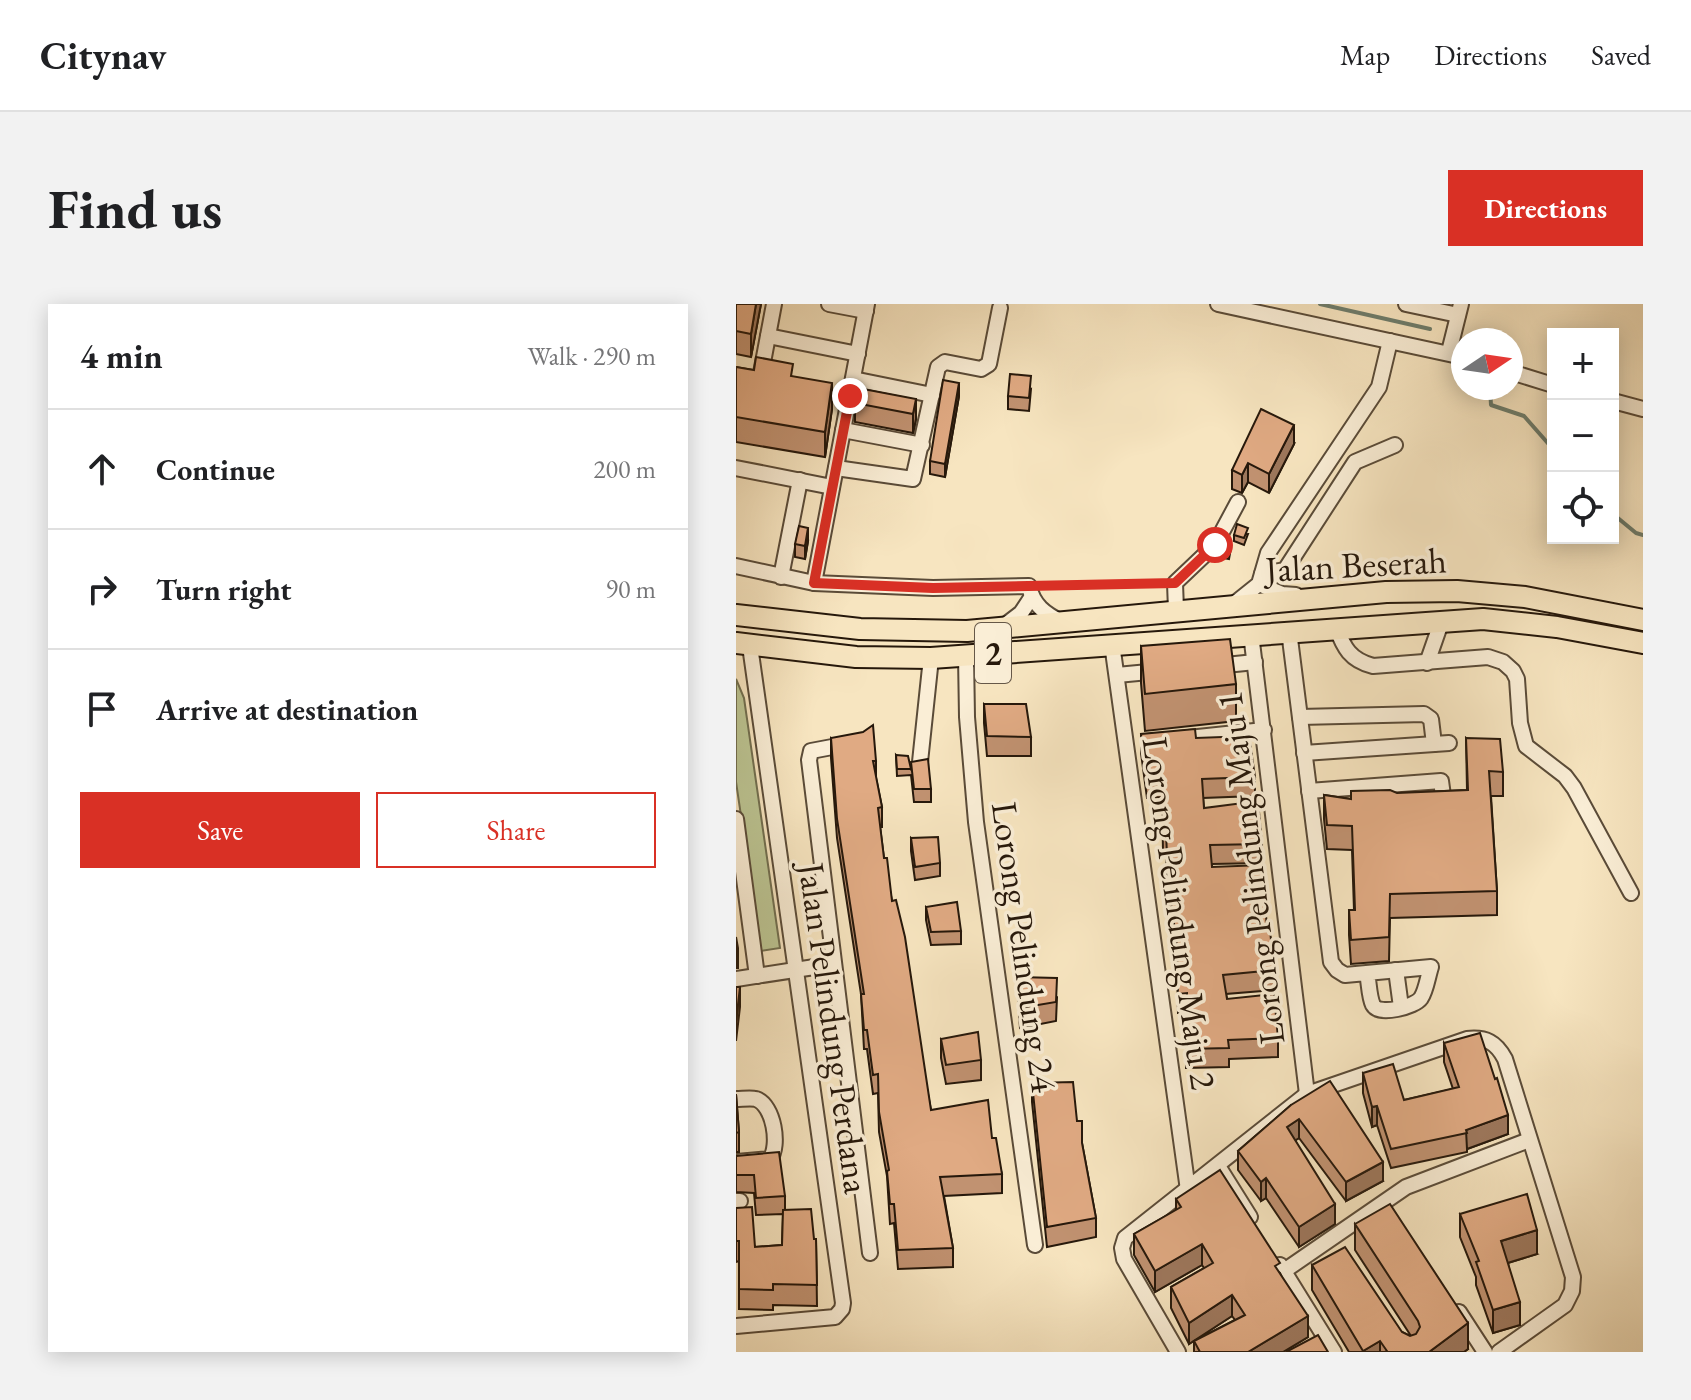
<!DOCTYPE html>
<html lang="en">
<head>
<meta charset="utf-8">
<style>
	:root { --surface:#fff; --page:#f2f2f2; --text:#202124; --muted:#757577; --line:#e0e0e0; --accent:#d93025 }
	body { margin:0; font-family:"EB Garamond",serif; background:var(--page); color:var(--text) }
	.controls { position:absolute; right:24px; top:24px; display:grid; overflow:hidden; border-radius:0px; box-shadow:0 4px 20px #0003 }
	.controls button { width:72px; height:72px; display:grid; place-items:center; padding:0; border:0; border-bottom:2px solid var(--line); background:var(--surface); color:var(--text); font:40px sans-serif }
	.compass { position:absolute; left:715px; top:24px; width:72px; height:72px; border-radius:50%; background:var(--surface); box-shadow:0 4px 20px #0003; rotate:77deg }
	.stop { position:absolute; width:24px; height:24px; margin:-18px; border:6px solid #d93025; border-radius:50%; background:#fff }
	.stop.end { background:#d93025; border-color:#fff; box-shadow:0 2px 8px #0008 }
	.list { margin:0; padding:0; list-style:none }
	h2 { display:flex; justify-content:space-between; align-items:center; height:104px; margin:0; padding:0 32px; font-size:34px }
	h2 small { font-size:26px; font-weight:400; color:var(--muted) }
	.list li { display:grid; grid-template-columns:52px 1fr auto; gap:24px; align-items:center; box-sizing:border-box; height:120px; padding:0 32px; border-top:2px solid var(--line) }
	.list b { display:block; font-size:30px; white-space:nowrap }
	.list em { font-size:26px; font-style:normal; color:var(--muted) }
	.actions { display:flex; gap:16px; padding:24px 32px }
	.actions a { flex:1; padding:18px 0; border:2px solid var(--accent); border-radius:0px; text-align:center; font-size:28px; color:var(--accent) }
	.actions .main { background:var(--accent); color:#fff }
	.icon { flex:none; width:44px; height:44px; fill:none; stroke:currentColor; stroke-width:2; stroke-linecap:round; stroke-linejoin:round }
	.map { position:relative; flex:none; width:907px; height:1048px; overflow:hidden; border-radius:0px }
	header { display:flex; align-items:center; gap:48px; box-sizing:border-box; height:112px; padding:0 40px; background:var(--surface); border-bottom:2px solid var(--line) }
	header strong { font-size:38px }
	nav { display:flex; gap:44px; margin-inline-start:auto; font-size:28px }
	.intro { display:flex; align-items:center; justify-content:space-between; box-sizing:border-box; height:192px; padding:0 48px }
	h1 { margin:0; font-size:56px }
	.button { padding:20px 36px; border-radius:0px; background:var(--accent); color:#fff; font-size:28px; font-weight:700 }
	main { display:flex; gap:48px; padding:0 48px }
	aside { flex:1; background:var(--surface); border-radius:0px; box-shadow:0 4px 20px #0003 }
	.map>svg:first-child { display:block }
</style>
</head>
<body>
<header>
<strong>Citynav</strong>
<nav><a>Map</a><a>Directions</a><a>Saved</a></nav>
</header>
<div class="intro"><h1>Find us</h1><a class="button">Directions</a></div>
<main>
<aside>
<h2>4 min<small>Walk · 290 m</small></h2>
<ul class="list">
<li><svg class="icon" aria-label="ahead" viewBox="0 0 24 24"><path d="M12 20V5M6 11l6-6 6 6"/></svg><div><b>Continue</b></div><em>200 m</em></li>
<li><svg class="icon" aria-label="right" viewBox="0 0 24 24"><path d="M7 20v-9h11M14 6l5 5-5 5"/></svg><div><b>Turn right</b></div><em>90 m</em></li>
<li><svg class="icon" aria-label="arrive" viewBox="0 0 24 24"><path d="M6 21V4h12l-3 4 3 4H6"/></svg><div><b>Arrive at destination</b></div></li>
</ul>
<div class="actions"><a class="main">Save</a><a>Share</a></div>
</aside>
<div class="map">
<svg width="907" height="1048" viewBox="0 0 907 1048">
	<rect width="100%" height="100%" fill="#f7e5c0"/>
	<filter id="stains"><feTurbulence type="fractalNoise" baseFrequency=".0025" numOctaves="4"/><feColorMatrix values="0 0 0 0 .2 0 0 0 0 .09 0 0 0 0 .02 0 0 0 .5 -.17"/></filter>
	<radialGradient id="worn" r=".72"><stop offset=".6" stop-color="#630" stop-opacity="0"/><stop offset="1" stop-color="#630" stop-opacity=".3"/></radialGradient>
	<polygon fill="#bcc593" stroke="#716e4f" stroke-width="2" points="0,375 8,394 44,644 25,647 0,478"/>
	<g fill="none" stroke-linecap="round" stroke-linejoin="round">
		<g stroke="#6e7d6c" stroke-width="4">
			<polyline points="584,0 694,25"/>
			<polyline points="754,84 755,101 788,112 817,145"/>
			<polyline points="877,210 900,229 907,231"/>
		</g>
		<defs>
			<g id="minor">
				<polyline points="93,0 130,7"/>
				<polyline points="482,0 727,53"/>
				<polyline points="670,0 722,11"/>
				<polyline points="32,32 122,50"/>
				<polyline points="713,48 725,0"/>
				<polyline points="775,68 817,81"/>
				<polyline points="25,69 38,0"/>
				<polyline points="117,75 196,91"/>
				<polyline points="877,97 907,105"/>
				<polyline points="107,126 186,141"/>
				<polyline points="0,164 96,183"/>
				<polyline points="100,164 177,175 202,63 209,58 245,65 253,60 264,4"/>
				<path d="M 0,262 L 78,279 L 197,284 L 293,282 C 297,301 309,310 326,318"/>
				<polyline points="526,270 549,266 619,158 659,141"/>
				<polyline points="45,273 64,176"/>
				<polyline points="78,279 131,0"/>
				<polyline points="523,280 546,290 560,291"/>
				<polyline points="498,300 523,280 532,249 643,83 654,37"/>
				<polyline points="440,306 439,279 479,241 502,198"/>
				<polyline points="268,322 285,309 295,294"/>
				<path d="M 600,323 C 608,344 614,356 637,362 L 752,353 L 767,358 L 777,367 L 781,375 L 784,419 L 790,442 L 829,472 L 838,484 L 895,589"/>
				<path d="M 553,327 L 595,658 L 601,666 L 609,671 L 695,663 C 692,672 690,687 685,694 C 679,703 643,712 637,701 C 633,693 633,678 631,669"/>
				<polyline points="515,330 571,790"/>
				<polyline points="376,340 452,886"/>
				<polyline points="230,352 231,413 240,518 299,941"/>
				<polyline points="691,359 706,316"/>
				<polyline points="480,362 519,358"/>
				<polyline points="381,371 423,367"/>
				<polyline points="564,413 688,410 695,415 698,440"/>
				<polyline points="443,435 528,426"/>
				<polyline points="112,440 75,447 73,456 134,949"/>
				<polyline points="568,449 713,439"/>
				<polyline points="184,458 195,354"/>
				<polyline points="573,487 705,477 708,499 702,500"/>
				<polyline points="0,515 21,672"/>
				<polyline points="660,666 665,703"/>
				<polyline points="0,675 98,660"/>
				<path d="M 0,795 C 6,795 15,794 20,795 C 38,801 44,842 34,855 L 0,858"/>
				<polyline points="482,862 514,913"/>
				<polyline points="0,897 4,897"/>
				<polyline points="544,961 598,1048"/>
				<polyline points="548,967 670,883 793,836"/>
				<polyline points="723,1008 749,1048"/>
				<polyline points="0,1022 99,1013 106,1005 107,999 14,342"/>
				<path d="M 442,1048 L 388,955 L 386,944 L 389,934 L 571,790 L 731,735 C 750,733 760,738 769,755 L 837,973 L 836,987 L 829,1001 L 763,1048"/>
			</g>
			<g id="highway">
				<polyline points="0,311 124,325 231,327 650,288 721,287 789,293 907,316"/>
				<polyline points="0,339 120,353 195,354 747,315 821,323 907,339"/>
			</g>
		</defs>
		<use href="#minor" stroke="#5a4b38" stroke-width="18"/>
		<use href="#highway" stroke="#26180b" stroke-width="24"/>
		<polyline stroke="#26180b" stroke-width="2" stroke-dasharray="2 4" stroke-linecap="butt" points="307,282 424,279"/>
		<use href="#minor" stroke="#faeed6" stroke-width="14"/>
		<use href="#highway" stroke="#f7e5c0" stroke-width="20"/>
	</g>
	<g fill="#c19271" stroke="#26180b" stroke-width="2">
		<polygon points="0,0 25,0 15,53 0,50"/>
		<polygon points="0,63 57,73 96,105 89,153 0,138"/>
		<polygon points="295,85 293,107 272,105 272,92"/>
		<polygon points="223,92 209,173 194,170 194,157"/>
		<polygon points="180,95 180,115 177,129 119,118 119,99"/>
		<polygon points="558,140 533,189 512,178 506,189 496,185 496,166"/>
		<polygon points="512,230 508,241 498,237 498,231"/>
		<polygon points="72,237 69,255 59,253 59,240"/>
		<polygon points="495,244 493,255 482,253 482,246"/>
		<polygon points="405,342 500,380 500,417 409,427 405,379"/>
		<polygon points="248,400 295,433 295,452 251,452 248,419"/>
		<polygon points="405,430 460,434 519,473 519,492 467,494 468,504 526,540 526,559 476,560 476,563 531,627 538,666 538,686 490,690 491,695 542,734 542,753 493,755 493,763 450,764 451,709 442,709 441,660 432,597 430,546 427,547 426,493 411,494 405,449"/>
		<polygon points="95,434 140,457 140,474 146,503 146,523 144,523 148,554 195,806 256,834 266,870 266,889 208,892 217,944 217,963 162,965 158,919 154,920 151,872 143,828 142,789 137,790 131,745 128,745 125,690 101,534 95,454"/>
		<polygon points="730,434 767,468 767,492 755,492 761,587 761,611 654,614 653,657 615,660 613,631 613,606 618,606 616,546 591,545 588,515 588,491 615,495 661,489 731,486"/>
		<polygon points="160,451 195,485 195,498 178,498 175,471 161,472"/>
		<polygon points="175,534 204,559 204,572 179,576 175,547"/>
		<polygon points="190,603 225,627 225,640 195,641 190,616"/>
		<polygon points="0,633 2,644 2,664 0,664"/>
		<polygon points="281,673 321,693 320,717 284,724"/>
		<polygon points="205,735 245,756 245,776 210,780 205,754"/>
		<polygon points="708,739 772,830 731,845 731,848 655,864 641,821 636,823 627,789 627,769 668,796 717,785 708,758"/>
		<polygon points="296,779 341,817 346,839 360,914 360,933 311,943 296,798"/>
		<polygon points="0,790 3,828 3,848 0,848"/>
		<polygon points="555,801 647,877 610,897 563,834 559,836 599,920 563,943 530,894 525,897 502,866 502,847"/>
		<polygon points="0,852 49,892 49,906 78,935 80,935 81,1002 37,1001 37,1006 3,1005 3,957 0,958 0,904 19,943 46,941 47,910 20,911 18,889 0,888"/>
		<polygon points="440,895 544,969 572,1033 547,1048 458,1048 458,1037 499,1016 496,1012 453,1040 435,1004 435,983 468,964 466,961 419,988 398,951 398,930 440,906"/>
		<polygon points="724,910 801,950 772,959 784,1021 757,1029 740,981 740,973 724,933"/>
		<polygon points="619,920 732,1045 728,1048 613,1048 576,986 576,961 666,1028 674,1032 675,1032 619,946"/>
	</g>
	<g fill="#9d775c" stroke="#26180b" stroke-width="2">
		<polygon points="20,0 25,0 15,53 15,30"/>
		<polygon points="96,79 96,105 89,153 89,128"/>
		<polygon points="223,79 223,92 209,173 209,160"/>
		<polygon points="180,95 180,115 177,129 177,110"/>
		<polygon points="558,121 558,140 533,189 533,170"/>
		<polygon points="512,159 512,178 506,189 506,171"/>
		<polygon points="72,224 72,237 69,255 69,242"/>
		<polygon points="4,683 4,703 0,737 0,718"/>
		<polygon points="641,802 641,821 636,823 636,803"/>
		<polygon points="772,811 772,830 731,845 730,826"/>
		<polygon points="563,815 563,834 551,842 551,823"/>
		<polygon points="647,858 647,877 610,897 610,878"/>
		<polygon points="530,874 530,894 525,897 525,878"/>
		<polygon points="599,900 599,920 563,943 563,923"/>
		<polygon points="801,926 801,950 765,961 765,937"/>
		<polygon points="466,940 466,961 419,988 419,967"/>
		<polygon points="496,991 496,1012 453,1040 453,1019"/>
		<polygon points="784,998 784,1021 757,1029 757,1006"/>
		<polygon points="572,1012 572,1033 547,1048 512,1048"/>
		<polygon points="732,1019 732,1045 728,1048 693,1048"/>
		<polygon points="644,1037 644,1048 627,1048 627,1047"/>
	</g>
	<g fill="#e0aa83" stroke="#26180b" stroke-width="2">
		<polygon points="0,0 20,0 15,30 0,27"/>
		<polygon points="20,53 57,60 55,72 96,79 89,128 0,113 0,63 18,66"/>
		<polygon points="274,70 295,72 293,94 272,92"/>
		<polygon points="207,76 223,79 209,160 194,157"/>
		<polygon points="122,84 180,95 177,110 119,99"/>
		<polygon points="525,105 558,121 533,170 512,159 506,171 496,166"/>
		<polygon points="501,220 512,224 508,234 498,231"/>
		<polygon points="63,222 72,224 69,242 59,240"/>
		<polygon points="490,236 495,237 493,249 482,246"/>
		<polygon points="494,335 500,380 409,390 405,342"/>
		<polygon points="248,400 290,400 295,433 251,432"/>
		<polygon points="137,421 140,457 137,457 146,503 142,504 148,554 151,554 156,597 160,596 169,633 195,806 252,796 256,834 260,834 266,870 204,873 217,944 162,946 158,900 154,900 151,867 153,866 143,808 142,770 137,771 131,726 128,726 125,690 128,690 101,515 95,434 127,428"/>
		<polygon points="459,425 460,434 513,432 519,473 466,475 468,504 522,497 526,540 474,541 476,563 527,561 531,627 534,626 538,666 487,671 491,695 538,690 542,734 492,736 493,744 450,745 451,689 442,690 441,641 432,577 430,527 427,527 426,473 411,475 405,430"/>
		<polygon points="730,434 764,435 767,468 753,467 761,587 654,590 653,633 615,636 613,606 619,606 616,522 591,521 588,491 615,495 615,487 654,486 661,489 732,486"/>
		<polygon points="160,451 172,452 175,465 161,465"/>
		<polygon points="192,455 195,485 178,485 175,458"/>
		<polygon points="202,533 204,559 179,563 175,534"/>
		<polygon points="221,598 225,627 195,628 190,603"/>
		<polygon points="281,673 321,674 320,698 284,704"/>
		<polygon points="0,683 4,683 0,718"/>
		<polygon points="242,728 245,756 210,761 205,735"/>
		<polygon points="744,729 759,775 761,774 772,811 730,826 731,829 655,845 641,802 636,803 627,769 657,760 668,796 723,783 708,739"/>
		<polygon points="594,777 647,858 610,878 563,815 551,823 599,900 563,923 530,874 525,878 502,847 555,801"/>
		<polygon points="337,778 341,817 346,817 346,839 360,914 311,923 296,779"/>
		<polygon points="0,790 3,828 0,829"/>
		<polygon points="43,848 49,892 20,894 18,871 0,871 0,852"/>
		<polygon points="484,866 544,959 539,962 572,1012 512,1048 464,1048 458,1037 509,1011 496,991 453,1019 435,983 477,959 466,940 419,967 398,930 445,903 440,895"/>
		<polygon points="791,890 801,926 765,937 784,998 757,1006 740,958 743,957 724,910"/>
		<polygon points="654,900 732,1019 693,1048 649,1048 651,1047 644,1037 627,1047 576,961 609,943 666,1028 674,1032 680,1030 684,1023 682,1017 619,920"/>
		<polygon points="16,903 19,943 46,941 47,906 75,905 78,935 80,935 81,981 37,980 37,986 3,985 3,937 0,937 0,904"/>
		<polygon points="582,1031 592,1048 550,1048"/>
	</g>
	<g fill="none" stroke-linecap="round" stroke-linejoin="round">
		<polyline stroke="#d93025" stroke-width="10" points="114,92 78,279 197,284 439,279 479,241"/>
	</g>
	<g text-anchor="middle" stroke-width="7" stroke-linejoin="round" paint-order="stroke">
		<rect fill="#faeed6" stroke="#665848" stroke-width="2" x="239" y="319" width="36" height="60" rx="6"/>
		<g font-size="34" font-weight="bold" fill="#26180b">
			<text x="257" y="361">2</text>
		</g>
		<g font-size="36" fill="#26180b" stroke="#faeed6">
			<text transform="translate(620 260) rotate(-3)" y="13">Jalan Beserah</text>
			<text transform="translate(514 564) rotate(-97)" y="13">Lorong Pelindung Maju 1</text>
			<text transform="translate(444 609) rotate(82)" y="13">Lorong Pelindung Maju 2</text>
			<text transform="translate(289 643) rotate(82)" y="13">Lorong Pelindung 24</text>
			<text transform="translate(99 724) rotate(82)" y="13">Jalan Pelindung Perdana</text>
		</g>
	</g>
	<rect width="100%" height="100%" filter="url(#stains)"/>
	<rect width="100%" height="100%" fill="url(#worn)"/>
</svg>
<div class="controls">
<button>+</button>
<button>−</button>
<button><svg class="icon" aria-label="locate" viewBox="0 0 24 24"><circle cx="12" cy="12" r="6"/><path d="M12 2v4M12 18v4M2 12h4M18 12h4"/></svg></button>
</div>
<svg class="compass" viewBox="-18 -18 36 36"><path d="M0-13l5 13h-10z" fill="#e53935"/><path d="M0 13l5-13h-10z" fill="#757577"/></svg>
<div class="stop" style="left:479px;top:241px"></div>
<div class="stop end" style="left:114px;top:92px"></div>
</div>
</main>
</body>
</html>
